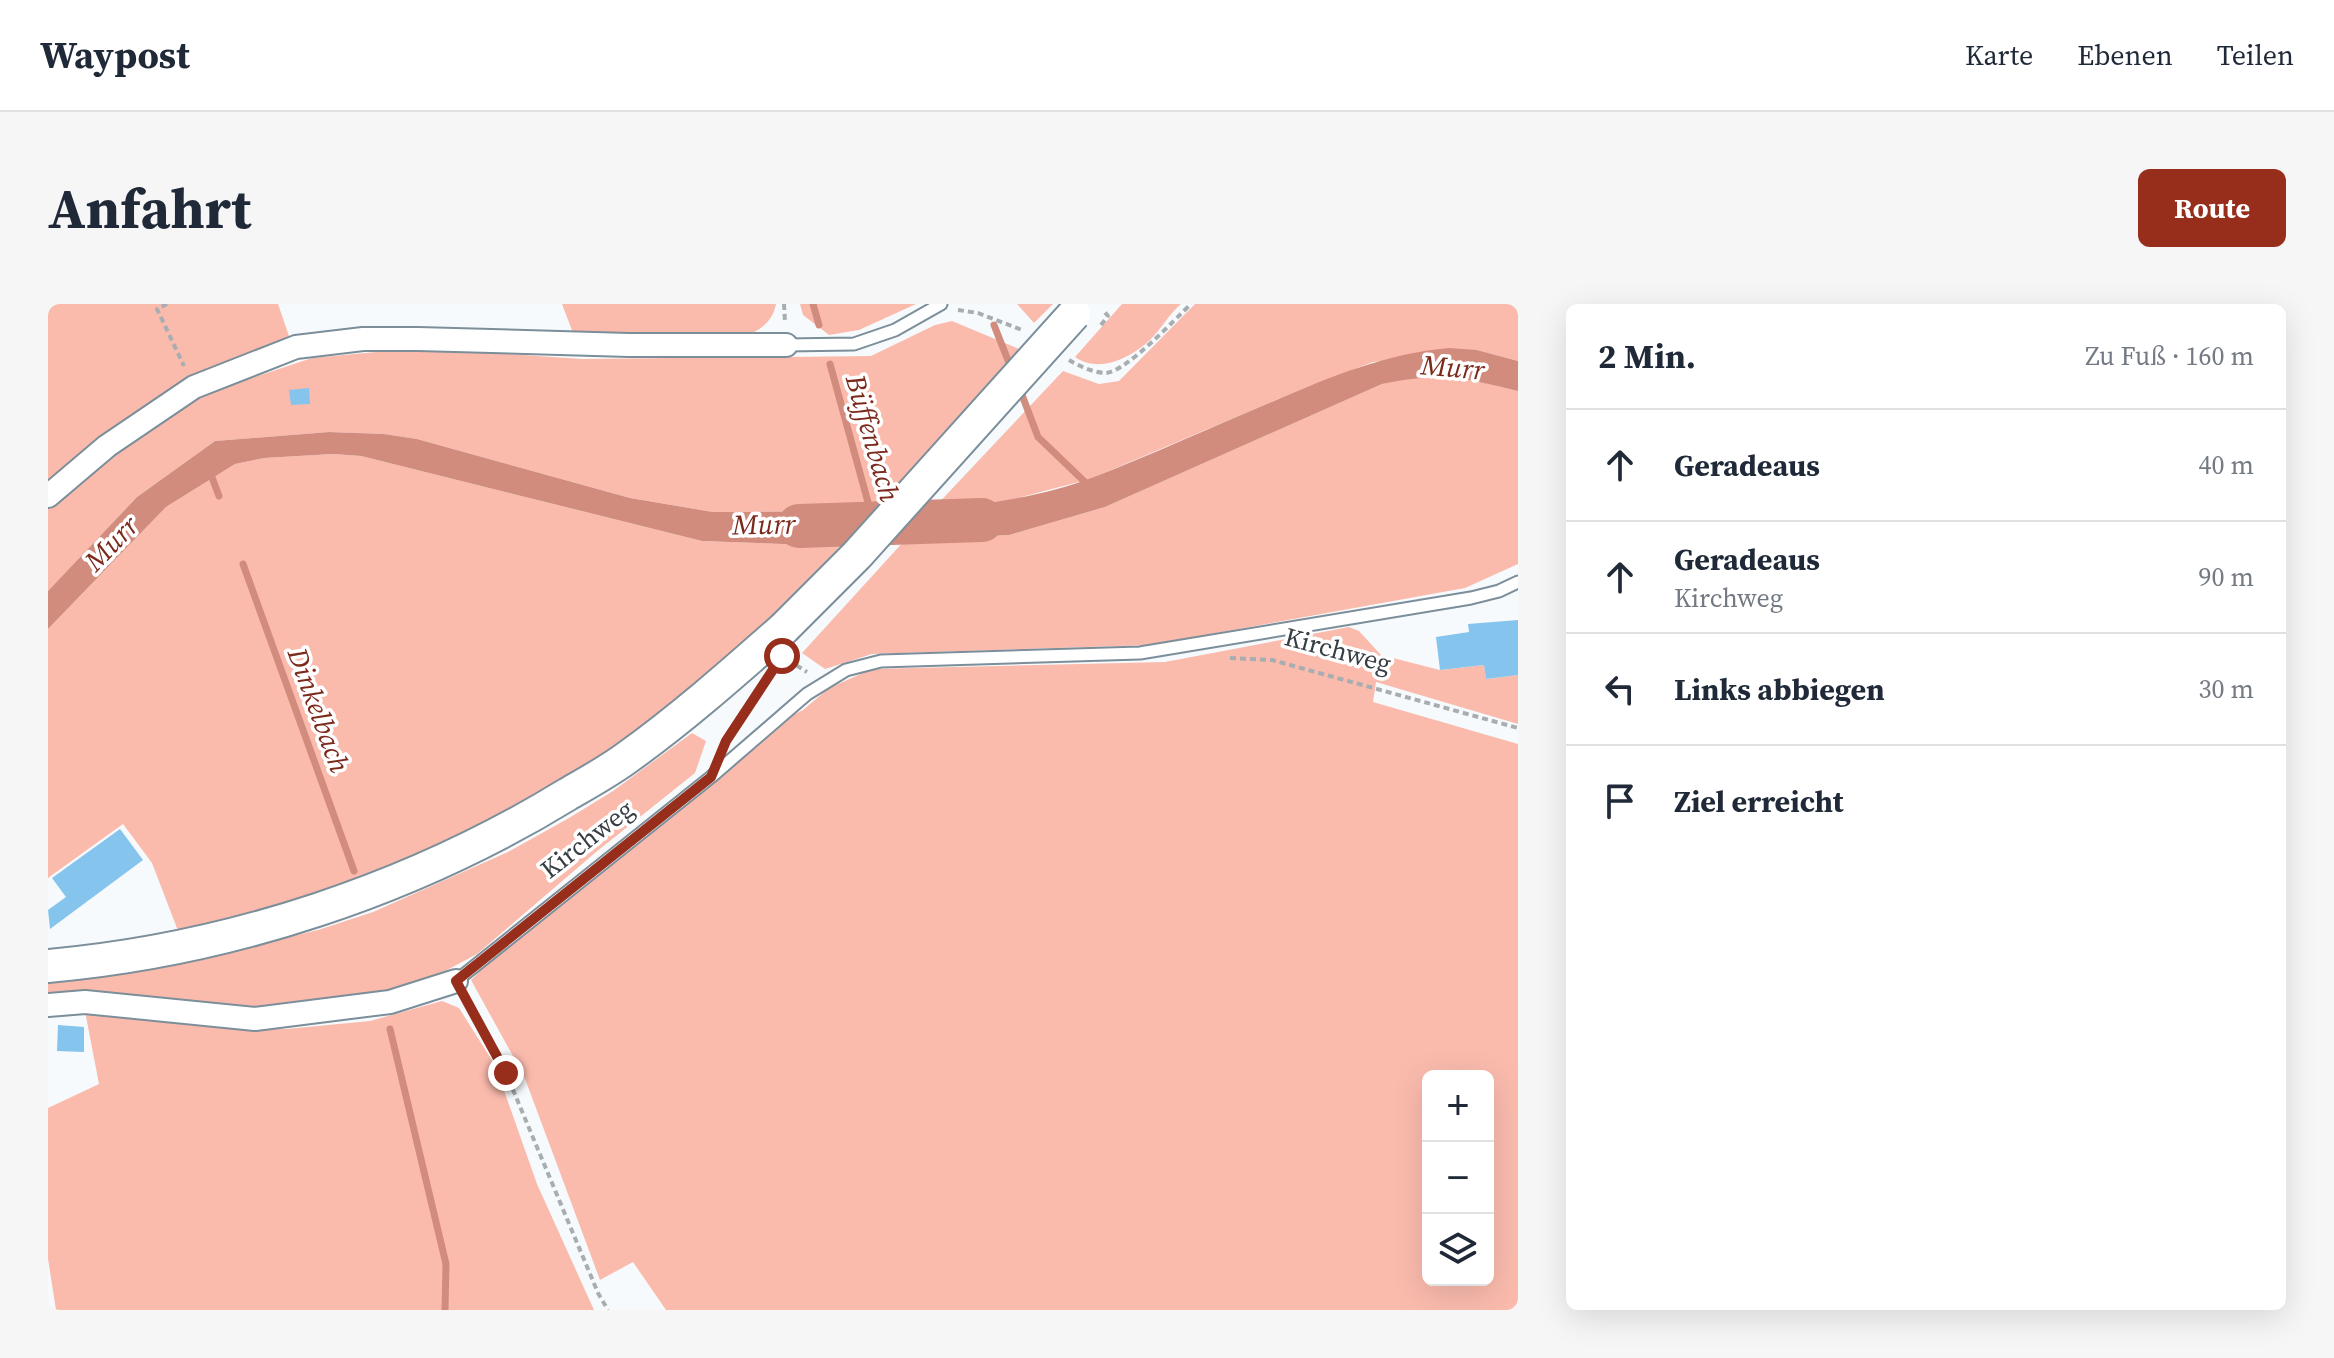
<!DOCTYPE html>
<html lang="de">
<head>
<meta charset="utf-8">
<style>
	:root { --surface:#fff; --page:#f6f6f7; --text:#1f2937; --muted:#747a83; --line:#e0e1e3; --accent:#972d1b }
	body { margin:0; font-family:"Source Serif 4",serif; background:var(--page); color:var(--text) }
	.controls { position:absolute; right:24px; bottom:24px; display:grid; overflow:hidden; border-radius:12px; box-shadow:0 8px 32px #0002 }
	.controls button { width:72px; height:72px; display:grid; place-items:center; padding:0; border:0; border-bottom:2px solid var(--line); background:var(--surface); color:var(--text); font:40px sans-serif }
	.stop { position:absolute; width:24px; height:24px; margin:-18px; border:6px solid #972d1b; border-radius:50%; background:#fff }
	.stop.end { background:#972d1b; border-color:#fff; box-shadow:0 2px 8px #0008 }
	.list { margin:0; padding:0; list-style:none }
	h2 { display:flex; justify-content:space-between; align-items:center; height:104px; margin:0; padding:0 32px; font-size:34px }
	h2 small { font-size:26px; font-weight:400; color:var(--muted) }
	.list li { display:grid; grid-template-columns:52px 1fr auto; gap:24px; align-items:center; box-sizing:border-box; height:112px; padding:0 32px; border-top:2px solid var(--line) }
	.list b { display:block; font-size:30px; white-space:nowrap }
	.list p { margin:0; font-size:26px; white-space:nowrap; color:var(--muted) }
	.list em { font-size:26px; font-style:normal; color:var(--muted) }
	.icon { flex:none; width:44px; height:44px; fill:none; stroke:currentColor; stroke-width:2; stroke-linecap:round; stroke-linejoin:round }
	.map { position:relative; flex:none; width:1470px; height:1006px; overflow:hidden; border-radius:12px }
	header { display:flex; align-items:center; gap:48px; box-sizing:border-box; height:112px; padding:0 40px; background:var(--surface); border-bottom:2px solid var(--line) }
	header strong { font-size:38px }
	nav { display:flex; gap:44px; margin-inline-start:auto; font-size:28px }
	.intro { display:flex; align-items:center; justify-content:space-between; box-sizing:border-box; height:192px; padding:0 48px }
	h1 { margin:0; font-size:56px }
	.button { padding:20px 36px; border-radius:12px; background:var(--accent); color:#fff; font-size:28px; font-weight:700 }
	main { display:flex; gap:48px; padding:0 48px }
	aside { flex:1; background:var(--surface); border-radius:12px; box-shadow:0 8px 32px #0002 }
	.map>svg:first-child { display:block }
</style>
</head>
<body>
<header>
<strong>Waypost</strong>
<nav><a>Karte</a><a>Ebenen</a><a>Teilen</a></nav>
</header>
<div class="intro"><h1>Anfahrt</h1><a class="button">Route</a></div>
<main>
<div class="map">
<svg width="1470" height="1006" viewBox="0 0 1470 1006">
	<rect width="100%" height="100%" fill="#f6fafc"/>
	<g fill="#fabbad" fill-rule="evenodd">
		<polygon points="0,0 230,0 242,35 143,74 58,132 0,177"/>
		<path d="M 514,0 L 728,0 C 724,20 711,26 694,34 L 525,29 Z"/>
		<polygon points="752,0 868,0 811,26 781,31 755,11"/>
		<polygon points="969,0 1005,0 986,19"/>
		<path d="M 1074,0 L 1133,0 C 1121,10 1114,24 1103,35 C 1083,54 1051,70 1027,53 Z"/>
		<polygon points="1147,0 1470,0 1470,57 1429,46 1325,58 1247,88 1042,175 955,198 884,206 1015,67 1051,80 1071,77"/>
		<polygon points="904,17 971,45 825,207 665,208 582,194 369,135 336,130 281,128 167,137 89,193 0,287 0,201 63,149 147,93 264,54 371,44 534,55 823,52 887,21"/>
		<polygon points="1396,71 1419,74 1470,87 1470,260 1417,284 1102,341 824,350 777,365 754,349 857,236 961,231 1057,203 1334,80 1371,72"/>
		<polygon points="285,150 313,152 654,237 792,242 739,303 631,395 521,476 334,570 132,632 104,559 75,520 0,574 0,325 118,203 187,160 216,154"/>
		<path d="M 1301,323 L 1311,327 L 1333,351 L 1392,366 L 1436,361 L 1438,375 L 1470,371 L 1470,420 L 1328,378 L 1325,398 L 1470,440 L 1470,1006 L 618,1006 L 585,958 L 552,976 L 476,772 L 423,676 L 471,629 L 544,570 L 672,475 L 741,413 L 755,406 L 781,384 L 824,365 L 1117,358 ZM 1380,772 L 1440,772 L 1440,976 L 1380,976 Z"/>
		<polygon points="644,429 658,437 647,469 548,548 429,650 369,682 317,696 234,705 154,700 38,686 0,689 0,677 127,660 270,626 325,608 460,548 521,514 565,487"/>
		<polygon points="394,697 411,704 447,761 489,880 546,1006 8,1006 0,955 0,804 51,780 36,702 138,721 238,725 322,717"/>
	</g>
	<g fill="#d18c7e">
		<path d="M 1401,44 L 1429,46 L 1470,57 L 1470,87 C 1413,73 1392,68 1334,80 L 1057,203 L 961,231 L 857,236 L 884,206 C 938,200 994,193 1046,173 C 1106,150 1166,122 1226,97 C 1282,73 1339,49 1401,44 Z"/>
		<polygon points="281,128 336,130 369,135 582,194 665,208 825,207 792,242 654,237 313,152 285,150 216,154 187,160 118,203 0,325 0,287 89,193 167,137"/>
	</g>
	<g fill="none" stroke-linecap="round" stroke-linejoin="round">
		<g stroke="#d18c7e" stroke-width="7">
			<polyline points="765,0 771,21"/>
			<polyline points="946,21 963,64"/>
			<polyline points="782,60 826,220"/>
			<polyline points="971,83 990,133 1040,181"/>
			<polyline points="162,168 171,192"/>
			<polyline points="195,260 306,567"/>
			<polyline points="342,725 398,960 397,1006"/>
		</g>
		<polyline stroke="#d18c7e" stroke-width="44" points="751,222 934,216"/>
	</g>
	<g fill="#85c4ed">
		<polygon points="261,84 262,100 243,101 241,86"/>
		<polygon points="1470,316 1470,371 1438,375 1436,361 1392,366 1388,333 1421,328 1420,320"/>
		<polygon points="72,525 95,556 2,625 0,606 18,593 4,574"/>
		<polygon points="10,721 36,723 36,748 9,747"/>
	</g>
	<g fill="none" stroke-linecap="round" stroke-linejoin="round">
		<defs>
			<g id="lane">
				<polyline points="738,41 806,40 847,26 893,0"/>
				<polyline points="408,677 663,473 759,390 798,366 833,357 1092,349 1423,294 1451,287 1470,278"/>
			</g>
			<g id="street">
				<polyline points="0,192 59,142 146,83 248,43 315,35 370,35 581,41 738,41"/>
				<polyline points="0,701 37,698 207,715 342,698 408,677"/>
			</g>
			<path id="secondary" d="M 0,662 C 182,646 365,585 520,490 C 539,479 559,468 577,455 C 633,415 685,369 736,324"/>
		</defs>
		<use href="#lane" stroke="#7b8e9a" stroke-width="15"/>
		<use href="#street" stroke="#7b8e9a" stroke-width="26"/>
		<use href="#secondary" stroke="#7b8e9a" stroke-width="36"/>
		<g stroke="#a7adb0" stroke-width="4" stroke-dasharray="6 4" stroke-linecap="butt">
			<polyline points="119,0 109,5 136,62"/>
			<polyline points="736,0 737,18"/>
			<polyline points="910,6 930,9 974,26"/>
			<polyline points="1053,21 1060,12 1056,7"/>
			<path d="M 1021,56 C 1031,62 1046,69 1058,69 C 1079,67 1126,16 1143,0"/>
			<polyline points="1182,354 1224,356 1470,424"/>
			<polyline points="740,356 759,368"/>
			<polyline points="683,431 715,382"/>
			<polyline points="418,697 458,769 550,989 560,1006"/>
		</g>
		<use href="#lane" stroke="#fff" stroke-width="11"/>
		<use href="#street" stroke="#fff" stroke-width="22"/>
		<use href="#secondary" stroke="#fff" stroke-width="32"/>
		<defs>
			<polyline id="secondary-bridge" points="736,324 809,251 1026,10"/>
		</defs>
		<use href="#secondary-bridge" stroke="#7b8e9a" stroke-width="36" stroke-linecap="butt"/>
		<use href="#secondary-bridge" stroke="#fff" stroke-width="32"/>
	</g>
	<g fill="none" stroke-linecap="round" stroke-linejoin="round">
		<polyline stroke="#972d1b" stroke-width="10" points="458,769 408,677 663,473 678,437 734,352"/>
	</g>
	<g text-anchor="middle" stroke-width="7" stroke-linejoin="round" paint-order="stroke">
		<g font-size="26" fill="#363e44" stroke="#fff">
			<text transform="translate(1290 346) rotate(15)" y="9">Kirchweg</text>
			<text transform="translate(539 535) rotate(-38)" y="9">Kirchweg</text>
		</g>
		<g font-size="28" font-style="italic" fill="#7b2a1b" stroke="#fff">
			<text transform="translate(1405 63) rotate(5)" y="10">Murr</text>
			<text transform="translate(825 134) rotate(74)" y="10">Büffenbach</text>
			<text transform="translate(716 220) rotate(-1)" y="10">Murr</text>
			<text transform="translate(63 239) rotate(-46)" y="10">Murr</text>
			<text transform="translate(271 406) rotate(70)" y="10">Dinkelbach</text>
		</g>
	</g>
</svg>
<div class="controls">
<button>+</button>
<button>−</button>
<button><svg class="icon" aria-label="layers" viewBox="0 0 24 24"><path d="M12 4l9 5-9 5-9-5zM3 14l9 5 9-5"/></svg></button>
</div>
<div class="stop" style="left:734px;top:352px"></div>
<div class="stop end" style="left:458px;top:769px"></div>
</div>
<aside>
<h2>2 Min.<small>Zu Fuß · 160 m</small></h2>
<ul class="list">
<li><svg class="icon" aria-label="ahead" viewBox="0 0 24 24"><path d="M12 20V5M6 11l6-6 6 6"/></svg><div><b>Geradeaus</b></div><em>40 m</em></li>
<li><svg class="icon" aria-label="ahead" viewBox="0 0 24 24"><path d="M12 20V5M6 11l6-6 6 6"/></svg><div><b>Geradeaus</b><p>Kirchweg</p></div><em>90 m</em></li>
<li><svg class="icon" aria-label="left" viewBox="0 0 24 24"><path d="M17 20v-9H6M10 6l-5 5 5 5"/></svg><div><b>Links abbiegen</b></div><em>30 m</em></li>
<li><svg class="icon" aria-label="arrive" viewBox="0 0 24 24"><path d="M6 21V4h12l-3 4 3 4H6"/></svg><div><b>Ziel erreicht</b></div></li>
</ul>
</aside>
</main>
</body>
</html>
